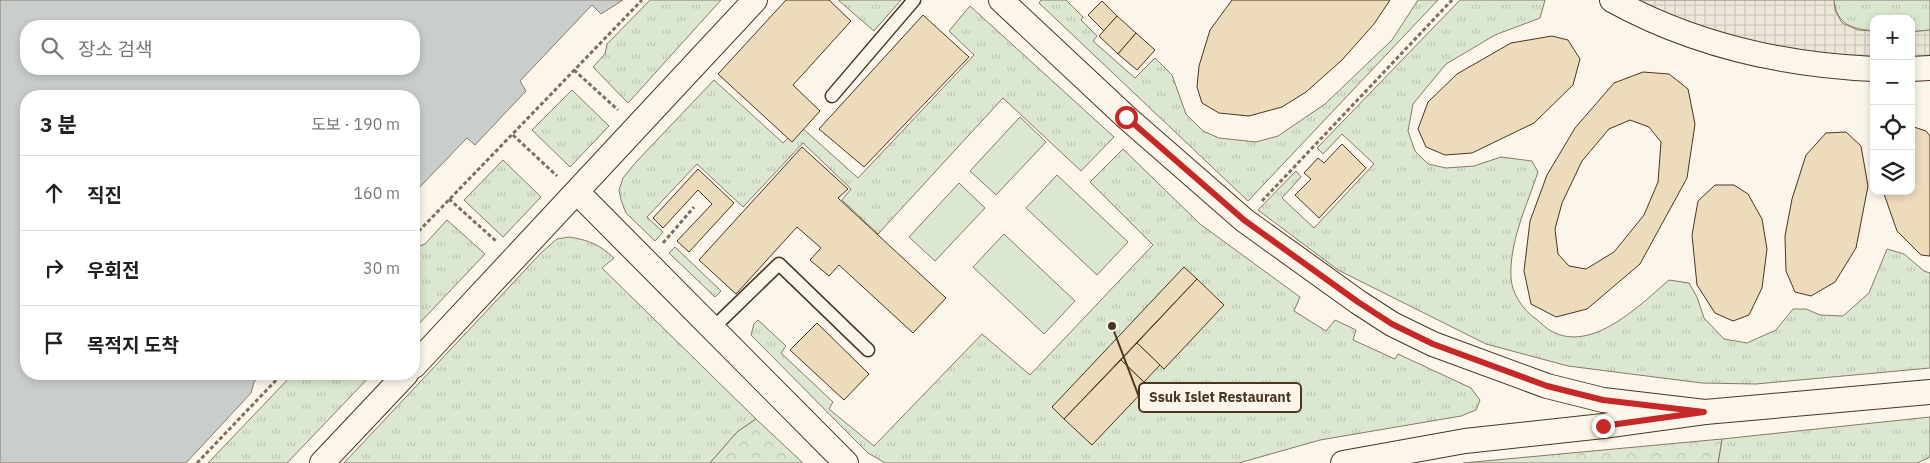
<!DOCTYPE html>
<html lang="ko">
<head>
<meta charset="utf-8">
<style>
	:root { --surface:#fff; --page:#f2f2f2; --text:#202124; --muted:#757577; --line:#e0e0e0 }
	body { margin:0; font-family:"IBM Plex Sans","Noto Sans KR",sans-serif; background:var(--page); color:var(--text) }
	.controls { position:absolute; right:15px; top:15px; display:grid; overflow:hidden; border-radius:10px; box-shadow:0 2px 8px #0003 }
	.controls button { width:45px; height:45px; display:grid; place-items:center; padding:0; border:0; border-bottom:1px solid var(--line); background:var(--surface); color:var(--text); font:25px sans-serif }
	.stop { position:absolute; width:15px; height:15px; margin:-11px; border:4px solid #c62828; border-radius:50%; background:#fff }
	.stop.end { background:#c62828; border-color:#fff; box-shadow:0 1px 5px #0008 }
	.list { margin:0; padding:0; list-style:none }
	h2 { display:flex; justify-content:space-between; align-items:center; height:65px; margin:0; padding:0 20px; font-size:21px }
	h2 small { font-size:16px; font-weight:400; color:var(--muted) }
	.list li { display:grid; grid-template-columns:32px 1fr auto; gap:15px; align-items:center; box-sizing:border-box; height:75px; padding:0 20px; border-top:1px solid var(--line) }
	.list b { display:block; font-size:19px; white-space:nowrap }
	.list em { font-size:16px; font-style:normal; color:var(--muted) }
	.icon { flex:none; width:28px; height:28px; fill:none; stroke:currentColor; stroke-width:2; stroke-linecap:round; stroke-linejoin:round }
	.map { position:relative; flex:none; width:1930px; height:463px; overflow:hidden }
	.search { position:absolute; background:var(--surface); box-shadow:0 2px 8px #0003; left:20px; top:20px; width:400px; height:55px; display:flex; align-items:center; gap:12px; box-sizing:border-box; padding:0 18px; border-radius:20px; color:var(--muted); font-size:19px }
	.panel { position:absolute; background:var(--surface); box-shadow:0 2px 8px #0003; left:20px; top:90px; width:400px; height:290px; border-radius:20px }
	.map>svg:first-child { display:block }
</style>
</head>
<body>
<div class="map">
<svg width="1930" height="463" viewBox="0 0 1930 463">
	<defs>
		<pattern id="grass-tufts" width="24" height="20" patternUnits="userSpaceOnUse" patternTransform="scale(1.25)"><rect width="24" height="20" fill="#dce7d0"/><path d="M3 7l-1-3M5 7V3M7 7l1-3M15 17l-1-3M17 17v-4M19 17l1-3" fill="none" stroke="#bec7b2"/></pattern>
		<pattern id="forest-crowns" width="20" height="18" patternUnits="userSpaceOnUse" patternTransform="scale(1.25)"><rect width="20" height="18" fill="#dce7d0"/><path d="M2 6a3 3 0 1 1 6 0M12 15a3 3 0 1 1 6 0" fill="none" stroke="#bec7b2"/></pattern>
		<pattern id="plaza-grid" width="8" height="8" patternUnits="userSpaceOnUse" patternTransform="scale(1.25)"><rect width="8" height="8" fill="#ede7d9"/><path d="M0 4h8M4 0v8" fill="none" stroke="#cdc7ba"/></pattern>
	</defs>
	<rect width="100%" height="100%" fill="#fbf6e9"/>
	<g fill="url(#grass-tufts)" stroke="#887966">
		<polygon points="650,0 721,0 628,103 593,67 605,54 607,44"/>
		<polygon points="838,0 901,0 874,31"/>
		<polygon points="1041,0 1066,0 1083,17 1081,20 1097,36 1093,41 1135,78 1155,58 1172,75 1186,114 1203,131 1219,138 1256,142 1278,136 1325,104 1392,40 1418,0 1438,0 1248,201 1039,3"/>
		<path d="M 1460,0 L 1545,0 L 1540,18 L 1495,35 L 1446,64 L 1413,104 L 1408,131 L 1415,151 L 1428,164 L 1446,168 L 1474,166 L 1501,157 L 1532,161 L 1538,172 C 1527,205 1509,242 1511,278 C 1512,294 1523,310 1536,319 C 1541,323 1546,328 1551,331 C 1592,354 1641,304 1669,280 L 1689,283 L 1697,297 L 1704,318 L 1724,339 L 1747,343 L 1776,330 L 1793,309 L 1806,309 L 1820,315 L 1843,316 L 1869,293 L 1887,249 L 1904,254 L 1924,271 L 1930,273 L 1930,368 L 1756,384 L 1702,383 L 1568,366 L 1486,344 L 1338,270 L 1258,210 L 1296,171 L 1301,177 L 1282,198 L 1314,228 L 1374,164 L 1342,134 L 1323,154 L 1317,148 Z"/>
		<path d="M 1834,0 L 1930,0 L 1930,30 L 1911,32 L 1911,19 L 1874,19 L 1874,31 C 1852,29 1836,24 1834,0 Z"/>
		<polygon points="970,6 1114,137 1081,171 1003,98 878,234 842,200 851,189 803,143 743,207 697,164 647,217 663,232 655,241 626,213 621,200 619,190 623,178 636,162 714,80 783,143 800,126 858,178 974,55 949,31"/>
		<polygon points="572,90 609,126 570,167 532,130"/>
		<polygon points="1123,149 1200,224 1300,297 1294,311 1326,331 1335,320 1356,330 1353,340 1395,359 1398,354 1471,388 1480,400 1476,410 1461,416 1320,440 1239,463 885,463 868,453 844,429 751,335 754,324 758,320 786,346 781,353 833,402 829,409 874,446 982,334 1030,375 1153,245 1090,182"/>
		<polygon points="503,160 541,197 503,237 464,200"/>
		<polygon points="447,220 485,254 414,329 414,248 425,244"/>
		<path d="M 569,237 C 589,240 600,245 614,258 L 602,268 L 756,419 L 737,432 L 710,463 L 344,463 L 542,252 L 557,239 Z"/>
		<polygon points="675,247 721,291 715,297 669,253"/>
		<polygon points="293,374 372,374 287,463 208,463"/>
		<polygon points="1930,417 1930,457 1917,463 1718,463 1722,439"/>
	</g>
	<g fill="url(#forest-crowns)" stroke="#887966">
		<polygon points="756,419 803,463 710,463 737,432"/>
		<polygon points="1722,439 1718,463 1463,463"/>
	</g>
	<g fill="#dce7d0" stroke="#887966">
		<polygon points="1020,117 1046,142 996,195 970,171"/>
		<polygon points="1057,175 1128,242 1097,275 1026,208"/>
		<polygon points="959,183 985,208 935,261 909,237"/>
		<polygon points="1004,234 1075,301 1044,334 973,267"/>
	</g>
	<g fill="url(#plaza-grid)" stroke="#887966">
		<polygon points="1637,0 1834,0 1835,10 1842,23 1858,30 1874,31 1874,58 1845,57 1764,45 1688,22"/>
		<polygon points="1930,30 1930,56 1911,58 1911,32"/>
	</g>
	<path fill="#c9cecd" stroke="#887966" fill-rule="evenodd" d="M 0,0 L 623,0 L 601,14 L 592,5 L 520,81 L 526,91 L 475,145 L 467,138 L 414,193 L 414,96 L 26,96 L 26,374 L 262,374 L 254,382 L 251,393 L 186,463 L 0,463 ZM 26,26 L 414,26 L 414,69 L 26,69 Z"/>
	<g fill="#ecdcbc" stroke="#4a3520" fill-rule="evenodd">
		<polygon points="786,0 829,0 851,21 793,85 820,111 792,142 718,74"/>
		<polygon points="1232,0 1390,0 1374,24 1342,60 1306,92 1282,107 1249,116 1219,113 1202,103 1197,87 1199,66 1210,30"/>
		<polygon points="1102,1 1117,16 1104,31 1088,15"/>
		<polygon points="923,15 969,57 864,167 819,129"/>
		<polygon points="1117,16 1136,33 1118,54 1099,36"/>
		<polygon points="1136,33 1155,50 1137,70 1118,54"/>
		<polygon points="1552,36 1568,40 1580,59 1573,85 1534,123 1472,153 1445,155 1426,147 1418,129 1428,102 1457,74 1511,43"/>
		<path d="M 1643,72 L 1669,74 L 1688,89 L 1695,124 L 1687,178 L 1640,264 L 1587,309 L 1556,317 L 1531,304 L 1524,271 L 1530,221 L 1547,175 L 1575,128 L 1614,83 ZM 1630,120 L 1649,127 L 1661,142 L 1658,182 L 1644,215 L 1614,252 L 1586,269 L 1569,266 L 1558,254 L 1555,229 L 1562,203 L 1582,161 L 1609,129 Z"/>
		<polygon points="1911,126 1926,131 1930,136 1930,256 1921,255 1897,231 1883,191 1911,191"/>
		<polygon points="1846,132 1861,146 1868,186 1856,248 1835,282 1811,296 1795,292 1786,271 1785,236 1792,199 1806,155 1826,133"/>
		<polygon points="1342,144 1366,168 1319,218 1295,195 1311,179 1304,173 1318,158 1324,163"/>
		<polygon points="802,147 848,189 838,198 946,298 913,333 839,265 829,276 810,260 821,248 797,227 736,294 699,260"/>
		<polygon points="698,169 734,203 689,252 677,241 712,204 698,190 663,228 653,218"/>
		<polygon points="1715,185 1734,185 1748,194 1762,219 1767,249 1762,288 1749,315 1733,321 1715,313 1697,285 1692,235 1698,201"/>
		<polygon points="1184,267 1197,279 1064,419 1052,407"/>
		<polygon points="1197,279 1224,305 1164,369 1137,343"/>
		<polygon points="817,323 869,374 844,400 790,350"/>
		<polygon points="1137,343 1160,365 1144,382 1121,360"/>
		<polygon points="1121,360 1148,386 1092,445 1064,419"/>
	</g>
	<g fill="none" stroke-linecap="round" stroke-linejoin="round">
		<defs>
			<g id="lane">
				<polyline points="832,96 914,0"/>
				<polyline points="712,329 779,264 868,350"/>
			</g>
			<g id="street">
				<polyline points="1001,0 1126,117 1244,220 1358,302 1392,324 1433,344 1547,386 1603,400 1705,412"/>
				<path d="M 1612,0 C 1692,44 1782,65 1874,69"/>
				<polyline points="1911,69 1930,68"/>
				<polyline points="577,192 846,463"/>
				<polyline points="414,366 755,0"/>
				<polyline points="322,463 406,374"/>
				<polyline points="1343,463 1465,441 1603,426 1705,412 1930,392"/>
			</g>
		</defs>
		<use href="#lane" stroke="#4a3520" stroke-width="15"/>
		<use href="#street" stroke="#4a3520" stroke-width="26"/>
		<g stroke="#7f6f5c" stroke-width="3" stroke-dasharray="4 2.5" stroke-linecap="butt">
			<polyline points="574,70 618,110"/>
			<polyline points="513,135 557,176"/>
			<polyline points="449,199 496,241"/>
			<polyline points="1262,201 1452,0"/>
			<polyline points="414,236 642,0"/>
			<polyline points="663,243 694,207"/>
			<polyline points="197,463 282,374"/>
		</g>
		<use href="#lane" stroke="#fbf6e9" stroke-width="12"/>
		<use href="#street" stroke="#fbf6e9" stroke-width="24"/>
	</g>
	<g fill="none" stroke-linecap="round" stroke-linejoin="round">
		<polyline stroke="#c62828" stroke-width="6" points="1126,117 1244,220 1358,302 1392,324 1433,344 1547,386 1603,400 1704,412 1603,426"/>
	</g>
	<path fill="none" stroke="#4a3520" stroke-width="2" d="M1112 326L1139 397"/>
	<circle fill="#4a3520" stroke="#fbf6e9" stroke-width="2" cx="1112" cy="326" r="5"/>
	<rect fill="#fbf6e9" stroke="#4a3520" stroke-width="2" x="1139" y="383" width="162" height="29" rx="5"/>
	<g font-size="14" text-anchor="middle" font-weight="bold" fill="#4a3520">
		<text x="1220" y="402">Ssuk Islet Restaurant</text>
	</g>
</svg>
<div class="controls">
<button>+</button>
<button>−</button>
<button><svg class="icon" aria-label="locate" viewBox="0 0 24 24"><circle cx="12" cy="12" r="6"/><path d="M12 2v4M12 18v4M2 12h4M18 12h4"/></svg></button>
<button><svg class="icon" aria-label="layers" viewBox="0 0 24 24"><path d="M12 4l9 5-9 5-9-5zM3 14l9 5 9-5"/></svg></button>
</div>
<div class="stop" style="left:1126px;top:117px"></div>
<div class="stop end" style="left:1603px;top:426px"></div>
<div class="search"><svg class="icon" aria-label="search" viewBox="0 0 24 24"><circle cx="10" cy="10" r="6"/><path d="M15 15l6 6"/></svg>장소 검색</div>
<section class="panel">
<h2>3 분<small>도보 · 190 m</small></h2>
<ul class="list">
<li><svg class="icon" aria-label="ahead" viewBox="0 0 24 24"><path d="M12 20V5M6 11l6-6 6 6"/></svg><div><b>직진</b></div><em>160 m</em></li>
<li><svg class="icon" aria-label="right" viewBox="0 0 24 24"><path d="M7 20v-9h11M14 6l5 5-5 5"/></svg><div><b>우회전</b></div><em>30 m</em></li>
<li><svg class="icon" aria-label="arrive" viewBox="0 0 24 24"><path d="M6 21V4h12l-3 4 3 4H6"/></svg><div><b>목적지 도착</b></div></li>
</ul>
</section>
</div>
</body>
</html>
